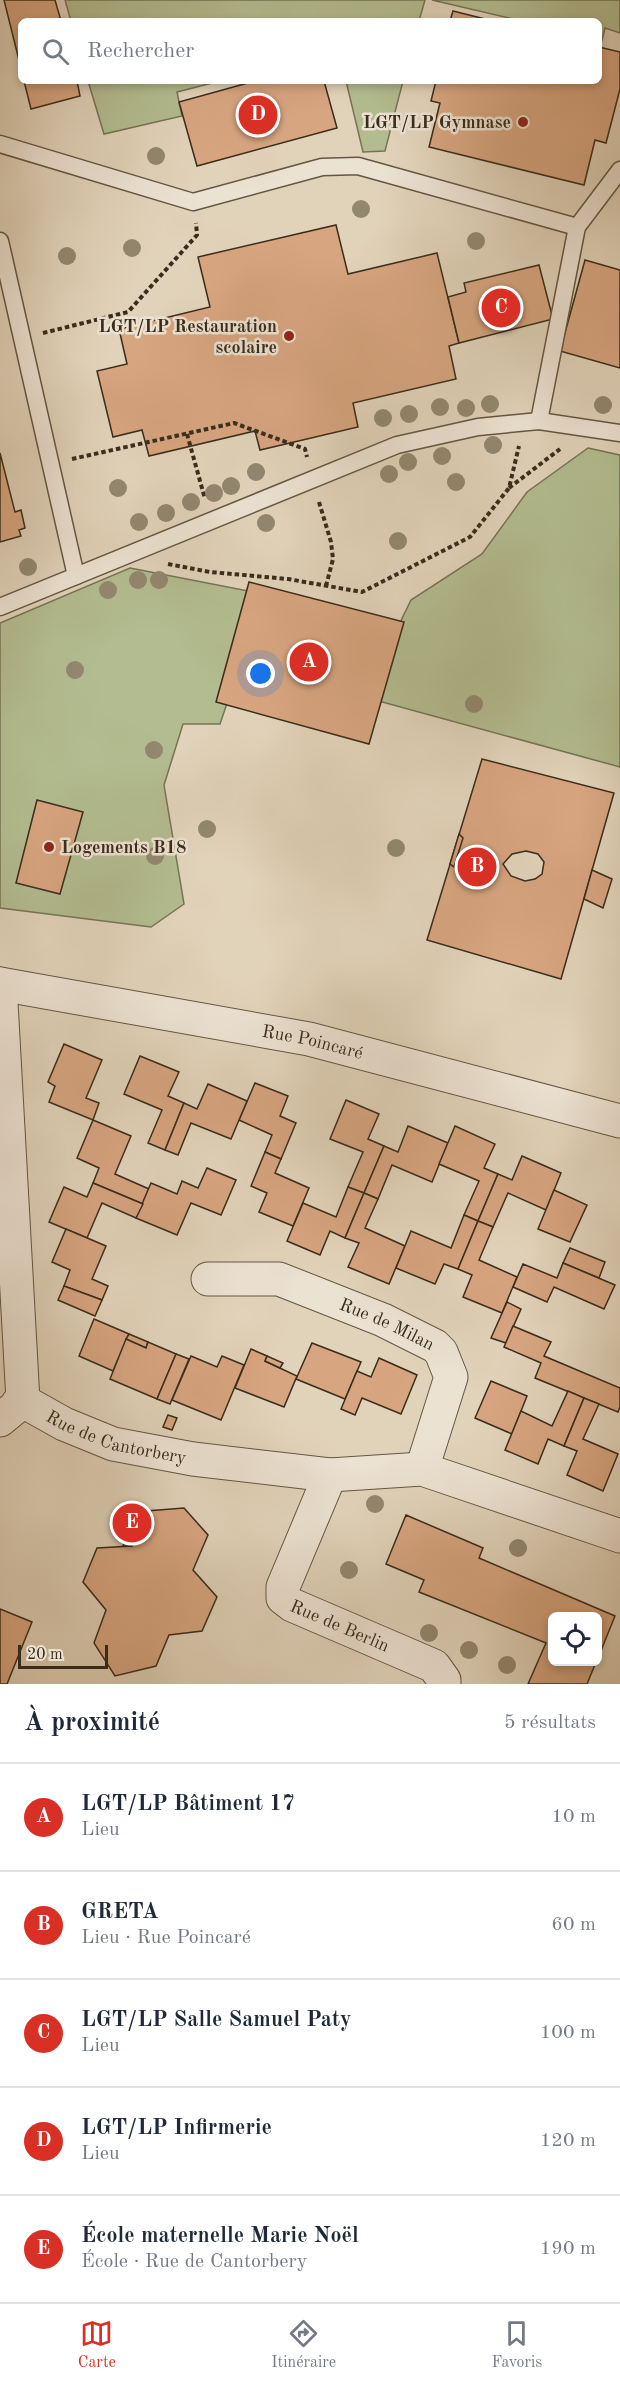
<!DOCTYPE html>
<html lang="fr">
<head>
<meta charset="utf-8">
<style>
	:root { --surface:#fff; --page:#f6f6f7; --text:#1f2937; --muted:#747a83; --line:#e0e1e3; --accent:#d93025 }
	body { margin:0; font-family:"Old Standard TT",serif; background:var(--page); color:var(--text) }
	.controls { position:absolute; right:18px; bottom:18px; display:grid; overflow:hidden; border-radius:9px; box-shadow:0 3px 9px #0003 }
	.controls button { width:54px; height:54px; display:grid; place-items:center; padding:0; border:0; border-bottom:2px solid var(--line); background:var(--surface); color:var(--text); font:30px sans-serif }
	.scale { position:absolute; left:18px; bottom:15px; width:90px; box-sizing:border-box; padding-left:6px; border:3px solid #3a2c1a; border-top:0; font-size:16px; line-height:21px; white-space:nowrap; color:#3a2c1a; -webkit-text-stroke:4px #ece2d2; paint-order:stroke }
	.you { position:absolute; left:261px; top:674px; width:21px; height:21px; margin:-15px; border:4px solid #fff; border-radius:50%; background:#1a73e8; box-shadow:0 0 0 9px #1a73e833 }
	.badge { display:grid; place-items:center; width:39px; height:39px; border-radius:50%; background:var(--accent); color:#fff; font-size:20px; font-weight:700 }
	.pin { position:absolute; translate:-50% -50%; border:3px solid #fff; box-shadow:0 2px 6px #0006 }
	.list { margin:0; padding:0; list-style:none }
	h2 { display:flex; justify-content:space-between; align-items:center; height:78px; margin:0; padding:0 24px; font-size:26px }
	h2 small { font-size:20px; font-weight:400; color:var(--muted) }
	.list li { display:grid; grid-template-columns:39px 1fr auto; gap:18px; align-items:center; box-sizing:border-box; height:108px; padding:0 24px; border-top:2px solid var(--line) }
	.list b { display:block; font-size:22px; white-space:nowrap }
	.list p { margin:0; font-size:20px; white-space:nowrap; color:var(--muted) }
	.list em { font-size:20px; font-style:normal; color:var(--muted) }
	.icon { flex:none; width:33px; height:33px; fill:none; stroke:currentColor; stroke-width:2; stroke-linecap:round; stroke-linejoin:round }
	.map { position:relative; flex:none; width:620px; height:1684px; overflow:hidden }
	.search { position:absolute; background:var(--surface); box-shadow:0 3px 9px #0003; left:18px; right:18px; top:18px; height:66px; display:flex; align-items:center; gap:15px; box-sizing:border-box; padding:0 21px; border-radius:9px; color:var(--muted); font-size:22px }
	.sheet { height:618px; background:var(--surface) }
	nav { display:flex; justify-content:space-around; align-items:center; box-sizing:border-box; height:84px; border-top:2px solid var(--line); background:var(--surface); font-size:16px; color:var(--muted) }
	nav a { display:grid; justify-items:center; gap:3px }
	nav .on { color:var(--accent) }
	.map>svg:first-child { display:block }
</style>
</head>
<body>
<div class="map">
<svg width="620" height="1684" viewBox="0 0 620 1684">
	<rect width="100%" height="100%" fill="#e1d3ba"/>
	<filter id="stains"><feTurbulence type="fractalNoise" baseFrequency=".00333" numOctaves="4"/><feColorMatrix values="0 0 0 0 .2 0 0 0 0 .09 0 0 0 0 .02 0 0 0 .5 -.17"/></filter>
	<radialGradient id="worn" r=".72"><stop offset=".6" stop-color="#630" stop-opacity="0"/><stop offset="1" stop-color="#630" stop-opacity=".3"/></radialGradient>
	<g fill="#b2bc90" stroke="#767455" stroke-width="1.5">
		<polygon points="65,0 425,0 419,21 71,21"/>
		<polygon points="432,0 620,0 620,33 605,28 602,40 599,39 599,21 522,21"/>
		<polygon points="88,81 220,81 177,92 182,116 104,134"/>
		<polygon points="346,81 403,81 385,151 363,152"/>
		<polygon points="588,448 620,455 620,767 364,697 411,600 482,554 527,492"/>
		<polygon points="130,568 264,594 220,724 183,724 164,785 184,904 151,927 0,908 0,623"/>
	</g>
	<g fill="#d7a580" stroke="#3a2c1a" stroke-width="1.5" fill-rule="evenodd">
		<polygon points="4,0 55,0 61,21 21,21 21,68"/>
		<polygon points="453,11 493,21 450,21"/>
		<polygon points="599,47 620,52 620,89 606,143 595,140 584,185 429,147 440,103 431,101 436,81 599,81"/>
		<polygon points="24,81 77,81 80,96 31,109"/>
		<polygon points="255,81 324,81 337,128 197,166 179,102"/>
		<polygon points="336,225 348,274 437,253 459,343 449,346 456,379 353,403 358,427 260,450 255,431 149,456 142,430 113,437 97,371 127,364 119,329 210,307 198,257"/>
		<polygon points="585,260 620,270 620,368 560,351"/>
		<polygon points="539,265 553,319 459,343 448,297 466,292 464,283"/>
		<polygon points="0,453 15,512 21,510 25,528 19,530 21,536 0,542"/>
		<polygon points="249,582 404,622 369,744 216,702"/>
		<path d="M 482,759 L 614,793 L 561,979 L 427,940 ZM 526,851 L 538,854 L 544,862 L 542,874 L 535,879 L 525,881 L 511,876 L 503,864 L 512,854 Z"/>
		<polygon points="37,800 83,812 60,894 16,883"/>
		<polygon points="459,834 463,838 454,867 450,864"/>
		<polygon points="592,870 612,879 603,908 584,899"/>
		<polygon points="64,1044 102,1060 86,1098 99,1103 93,1120 49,1102 55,1086 48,1082"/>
		<polygon points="140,1056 179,1072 168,1096 184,1103 165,1150 148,1143 162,1110 124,1094"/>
		<polygon points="255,1083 288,1096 280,1116 296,1123 281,1159 265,1152 272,1135 239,1120"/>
		<polygon points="208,1084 247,1101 231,1139 191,1123 178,1155 165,1150 184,1103 197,1109"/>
		<polygon points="346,1100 379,1114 368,1139 384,1146 364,1193 348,1187 363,1152 330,1139"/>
		<polygon points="93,1120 131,1136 115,1174 149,1189 143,1204 93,1183 99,1168 77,1158"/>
		<polygon points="408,1126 448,1143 432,1182 392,1165 378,1199 364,1193 384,1146 398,1152"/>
		<polygon points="455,1126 495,1144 484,1168 498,1174 478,1221 464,1215 479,1181 439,1164"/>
		<polygon points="265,1152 281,1159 275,1173 309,1188 293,1226 259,1212 267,1193 251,1186"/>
		<polygon points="522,1156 561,1173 546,1210 508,1193 493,1227 478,1221 498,1174 512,1180"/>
		<polygon points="207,1168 236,1180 221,1215 191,1203 177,1235 136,1218 151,1183 177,1194 182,1181 198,1188"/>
		<polygon points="93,1183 143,1204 136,1218 102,1203 87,1238 49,1222 64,1187 87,1197"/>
		<polygon points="348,1187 364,1193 345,1238 330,1231 320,1255 287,1241 303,1203 336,1217"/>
		<polygon points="554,1190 587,1205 570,1242 538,1229"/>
		<polygon points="364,1193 378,1199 365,1228 405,1246 389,1284 348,1267 359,1243 345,1238"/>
		<polygon points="464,1215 478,1221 458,1269 444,1264 435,1284 396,1268 411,1231 451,1248"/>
		<polygon points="478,1221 493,1227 479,1260 517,1277 502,1313 463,1297 472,1275 458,1269"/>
		<polygon points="66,1229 106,1246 92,1279 108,1286 102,1300 64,1286 70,1270 52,1262"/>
		<polygon points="570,1248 605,1262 599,1278 563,1263"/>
		<polygon points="563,1263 615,1285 604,1309 554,1287 547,1302 513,1287 523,1264 557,1278"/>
		<polygon points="64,1286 102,1300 95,1316 58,1300"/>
		<polygon points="507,1302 521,1309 506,1343 491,1338"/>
		<polygon points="94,1319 129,1334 113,1371 79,1356"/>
		<polygon points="513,1326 551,1342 544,1356 620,1388 620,1407 618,1412 535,1378 541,1363 504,1347"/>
		<polygon points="129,1334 148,1342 146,1348 126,1339"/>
		<polygon points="126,1339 146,1348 148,1342 176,1354 157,1399 110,1379"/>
		<polygon points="312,1343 361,1362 345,1399 296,1379"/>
		<polygon points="251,1349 267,1356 265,1361 297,1376 284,1407 235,1388"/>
		<polygon points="176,1354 189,1359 170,1404 157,1399"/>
		<polygon points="191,1356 217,1367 222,1356 244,1365 221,1420 172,1400"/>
		<polygon points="267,1356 283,1363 280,1368 265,1361"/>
		<polygon points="379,1358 417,1375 401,1414 362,1398 355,1415 341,1409 357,1371 371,1377"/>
		<polygon points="491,1381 527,1396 512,1434 475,1418"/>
		<polygon points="568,1391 584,1398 564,1446 548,1439 538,1464 505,1450 521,1411 552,1426"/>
		<polygon points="584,1398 599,1404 583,1439 618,1454 603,1491 567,1475 577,1451 564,1446"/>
		<polygon points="168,1415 177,1418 172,1430 163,1427"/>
		<polygon points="184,1508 208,1535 193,1570 217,1597 202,1631 169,1635 156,1666 115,1676 94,1643 106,1610 83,1582 97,1548 132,1546 146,1511"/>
		<polygon points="406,1515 483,1548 479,1558 615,1616 598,1658 598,1616 552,1616 552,1662 596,1662 587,1684 528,1684 546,1643 419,1592 424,1580 386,1564"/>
		<polygon points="143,1518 132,1546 123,1546 134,1519"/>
		<polygon points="0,1609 32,1622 7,1684 0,1684"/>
	</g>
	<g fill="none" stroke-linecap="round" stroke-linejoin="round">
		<defs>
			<g id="service">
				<polyline points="0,144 193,202 322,167 358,166 577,227"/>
				<polyline points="0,241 76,576"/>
				<polyline points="539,421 577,227 620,170"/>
				<polyline points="0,607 397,445 478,427 539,421 620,433"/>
			</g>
			<g id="minor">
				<path id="s1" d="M 0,984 L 23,1401 L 64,1424 L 113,1444 L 193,1459 L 330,1475 L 422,1469 L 620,1536"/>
				<path id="s2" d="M 208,1279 L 279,1279 L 383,1320 L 435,1346 L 441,1352 L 451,1377 L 422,1469"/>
				<polyline points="0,1420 23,1401 18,1403"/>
				<path id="s3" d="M 330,1475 L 283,1587 L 283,1598 L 292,1605 L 434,1666 L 444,1680 L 444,1684"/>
			</g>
			<g id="tertiary">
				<path id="s4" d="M 0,984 L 309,1039 L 620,1121"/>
			</g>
		</defs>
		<use href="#service" stroke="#645642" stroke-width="19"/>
		<use href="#minor" stroke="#645642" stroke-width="35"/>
		<use href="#tertiary" stroke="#645642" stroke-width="35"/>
		<g stroke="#3a2c1a" stroke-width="4" stroke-dasharray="4.5 3" stroke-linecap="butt">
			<polyline points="43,333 128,312 197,235 196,223"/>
			<polyline points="187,434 205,499"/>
			<polyline points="72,459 234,423 305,449 307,457"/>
			<polyline points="509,488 560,449"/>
			<polyline points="319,502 331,542 333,559 326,586"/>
			<polyline points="168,564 210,572 288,579 362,592 470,537 509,488 519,446"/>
		</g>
		<use href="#service" stroke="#ece2d2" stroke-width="16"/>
		<use href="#minor" stroke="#ece2d2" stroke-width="33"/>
		<use href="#tertiary" stroke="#ece2d2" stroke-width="33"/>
	</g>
	<g fill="#92876f">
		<circle cx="156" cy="156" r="9"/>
		<circle cx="361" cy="209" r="9"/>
		<circle cx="476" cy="241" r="9"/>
		<circle cx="132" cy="248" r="9"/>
		<circle cx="67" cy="256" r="9"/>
		<circle cx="490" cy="404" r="9"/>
		<circle cx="603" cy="405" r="9"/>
		<circle cx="440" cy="407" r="9"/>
		<circle cx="466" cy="408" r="9"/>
		<circle cx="409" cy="414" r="9"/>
		<circle cx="383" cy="418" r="9"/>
		<circle cx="493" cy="445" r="9"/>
		<circle cx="442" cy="456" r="9"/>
		<circle cx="408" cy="462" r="9"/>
		<circle cx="256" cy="472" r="9"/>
		<circle cx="389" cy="474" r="9"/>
		<circle cx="456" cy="482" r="9"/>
		<circle cx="231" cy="486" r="9"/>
		<circle cx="118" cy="488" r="9"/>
		<circle cx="214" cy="493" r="9"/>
		<circle cx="191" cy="502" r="9"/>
		<circle cx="166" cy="513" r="9"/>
		<circle cx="139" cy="522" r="9"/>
		<circle cx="266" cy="523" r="9"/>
		<circle cx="398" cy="541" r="9"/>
		<circle cx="28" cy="567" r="9"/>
		<circle cx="138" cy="580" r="9"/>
		<circle cx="159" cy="580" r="9"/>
		<circle cx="108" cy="590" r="9"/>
		<circle cx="75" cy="670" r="9"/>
		<circle cx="474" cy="704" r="9"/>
		<circle cx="154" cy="750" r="9"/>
		<circle cx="207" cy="829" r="9"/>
		<circle cx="396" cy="848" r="9"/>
		<circle cx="155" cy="856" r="9"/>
		<circle cx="375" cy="1504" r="9"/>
		<circle cx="518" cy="1548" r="9"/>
		<circle cx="349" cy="1570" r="9"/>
		<circle cx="429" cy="1633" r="9"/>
		<circle cx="469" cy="1650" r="9"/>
		<circle cx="507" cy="1665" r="9"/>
	</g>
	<g fill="#8f2418" stroke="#ece2d2" stroke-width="2">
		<circle cx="523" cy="122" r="6"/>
		<circle cx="289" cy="336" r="6"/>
		<circle cx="49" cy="847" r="6"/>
	</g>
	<g text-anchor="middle" stroke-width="5" stroke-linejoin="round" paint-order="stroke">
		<g font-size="18" font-weight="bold" fill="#3a2c1a" stroke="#ece2d2" text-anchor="end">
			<text x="511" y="128">LGT/LP Gymnase</text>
			<text x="277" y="332">LGT/LP Restauration<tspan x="277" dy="21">scolaire</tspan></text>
			<text x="61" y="853" text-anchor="start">Logements B18</text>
		</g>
		<g font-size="18" fill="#3a2c1a" stroke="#ece2d2">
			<text dy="6" stroke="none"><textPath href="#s4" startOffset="318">Rue Poincaré</textPath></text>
			<text dy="6" stroke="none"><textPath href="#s2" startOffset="188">Rue de Milan</textPath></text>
			<text dy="6" stroke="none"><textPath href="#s1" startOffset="519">Rue de Cantorbery</textPath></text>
			<text dy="6" stroke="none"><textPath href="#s3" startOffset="196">Rue de Berlin</textPath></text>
		</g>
	</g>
	<rect width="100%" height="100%" filter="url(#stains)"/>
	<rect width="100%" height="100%" fill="url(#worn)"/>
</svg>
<div class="controls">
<button><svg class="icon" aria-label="locate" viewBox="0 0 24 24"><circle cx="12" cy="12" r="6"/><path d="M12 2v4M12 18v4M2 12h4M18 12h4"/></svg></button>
</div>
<div class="scale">20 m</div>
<div class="you"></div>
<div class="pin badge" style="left:309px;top:662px">A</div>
<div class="pin badge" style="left:477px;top:867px">B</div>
<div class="pin badge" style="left:501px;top:308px">C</div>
<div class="pin badge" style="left:258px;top:115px">D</div>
<div class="pin badge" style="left:132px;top:1523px">E</div>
<div class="search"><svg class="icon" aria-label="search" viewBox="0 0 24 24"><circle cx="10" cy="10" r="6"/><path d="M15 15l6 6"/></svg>Rechercher</div>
</div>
<section class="sheet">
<h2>À proximité<small>5 résultats</small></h2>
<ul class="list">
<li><span class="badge">A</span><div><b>LGT/LP Bâtiment 17</b><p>Lieu</p></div><em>10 m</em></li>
<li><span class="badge">B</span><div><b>GRETA</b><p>Lieu · Rue Poincaré</p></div><em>60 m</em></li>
<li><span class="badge">C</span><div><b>LGT/LP Salle Samuel Paty</b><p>Lieu</p></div><em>100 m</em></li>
<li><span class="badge">D</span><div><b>LGT/LP Infirmerie</b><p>Lieu</p></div><em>120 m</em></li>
<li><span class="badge">E</span><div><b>École maternelle Marie Noël</b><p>École · Rue de Cantorbery</p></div><em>190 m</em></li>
</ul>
</section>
<nav>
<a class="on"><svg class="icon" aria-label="map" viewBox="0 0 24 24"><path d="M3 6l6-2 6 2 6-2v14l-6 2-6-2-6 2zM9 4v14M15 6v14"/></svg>Carte</a>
<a><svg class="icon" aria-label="directions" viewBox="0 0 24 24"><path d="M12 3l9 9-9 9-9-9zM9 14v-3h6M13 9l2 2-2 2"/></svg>Itinéraire</a>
<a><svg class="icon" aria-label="saved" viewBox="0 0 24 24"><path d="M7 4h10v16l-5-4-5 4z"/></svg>Favoris</a>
</nav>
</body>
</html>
